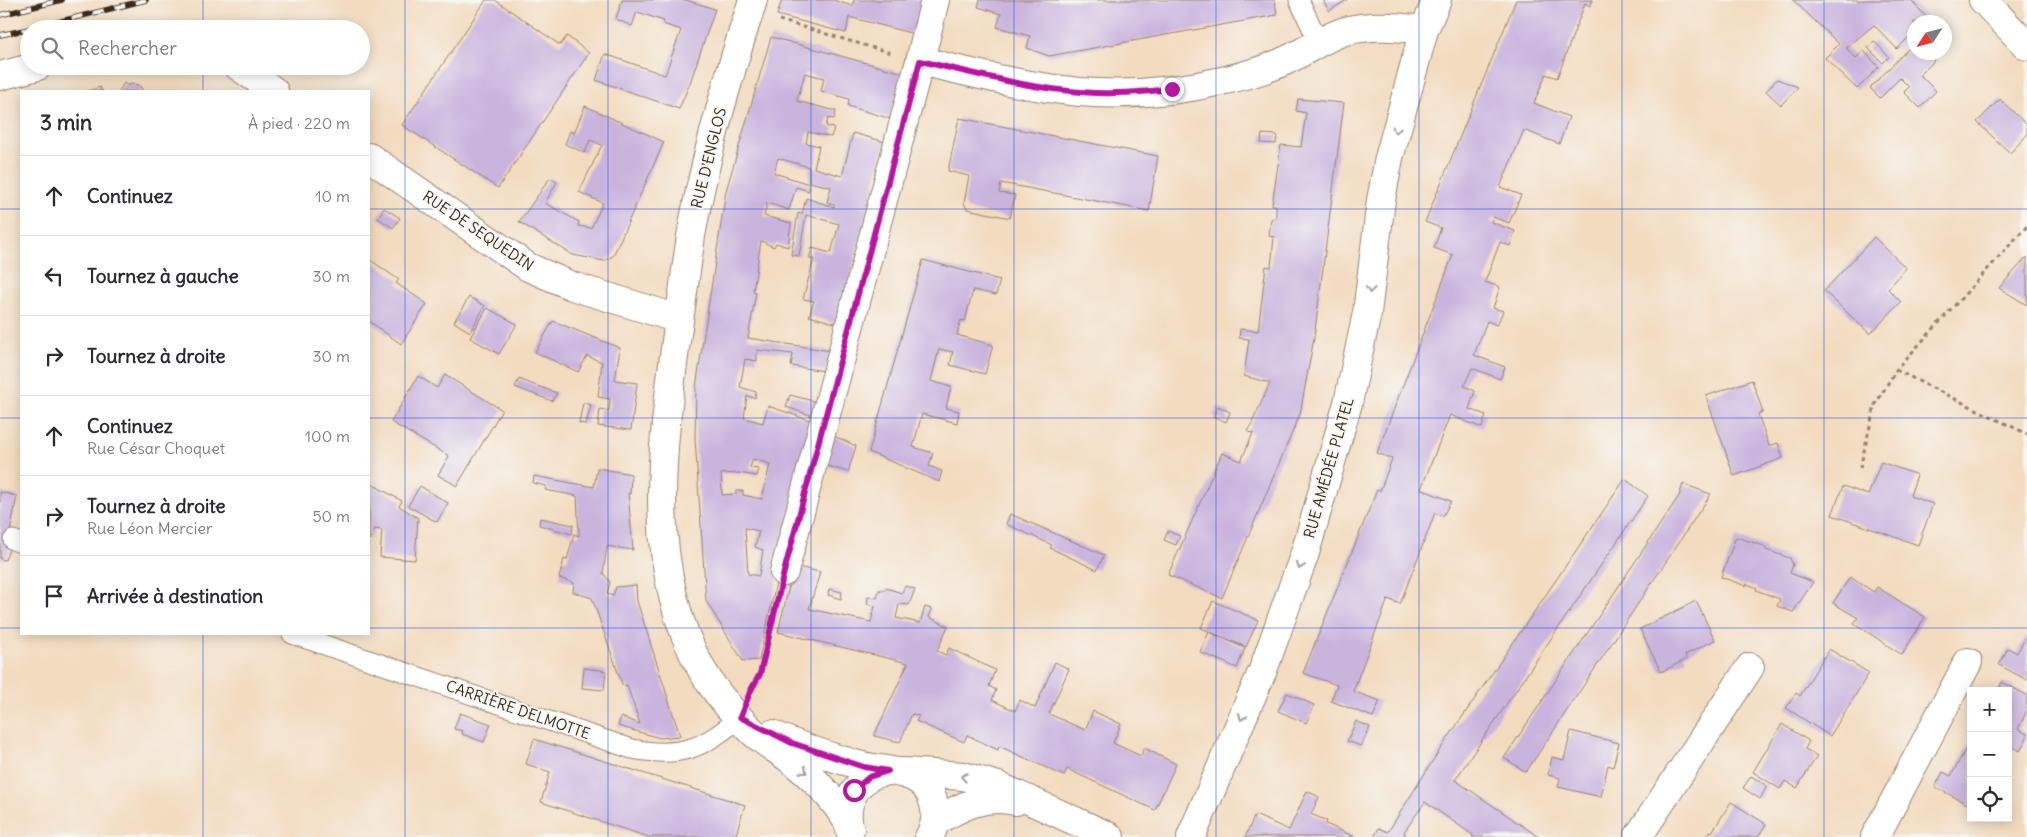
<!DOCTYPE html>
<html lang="fr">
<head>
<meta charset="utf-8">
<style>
	:root { --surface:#fff; --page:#f7f7f7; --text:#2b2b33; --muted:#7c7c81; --line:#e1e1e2 }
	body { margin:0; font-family:Delius,sans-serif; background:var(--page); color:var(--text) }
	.controls { position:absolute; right:15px; bottom:15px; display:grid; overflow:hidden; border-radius:0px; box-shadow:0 2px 12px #0003 }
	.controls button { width:45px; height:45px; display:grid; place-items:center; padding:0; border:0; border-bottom:1px solid var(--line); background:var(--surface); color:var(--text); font:25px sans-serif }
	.compass { position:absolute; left:1907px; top:15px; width:45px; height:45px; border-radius:50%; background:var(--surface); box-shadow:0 2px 12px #0003; rotate:234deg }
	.stop { position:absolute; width:15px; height:15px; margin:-11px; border:4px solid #b5179e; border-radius:50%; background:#fff }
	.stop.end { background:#b5179e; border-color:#fff; box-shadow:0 1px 5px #0008 }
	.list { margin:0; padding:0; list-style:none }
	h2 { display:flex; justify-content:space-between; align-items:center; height:65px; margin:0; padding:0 20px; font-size:21px }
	h2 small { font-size:16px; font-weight:400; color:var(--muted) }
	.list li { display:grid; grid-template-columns:32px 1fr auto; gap:15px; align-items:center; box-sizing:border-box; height:80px; padding:0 20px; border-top:1px solid var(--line) }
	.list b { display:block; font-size:19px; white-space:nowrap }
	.list p { margin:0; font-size:16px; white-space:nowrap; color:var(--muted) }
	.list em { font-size:16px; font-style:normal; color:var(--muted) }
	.icon { flex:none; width:28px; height:28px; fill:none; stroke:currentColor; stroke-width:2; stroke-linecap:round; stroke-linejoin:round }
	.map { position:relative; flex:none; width:2027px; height:837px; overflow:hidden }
	.search { position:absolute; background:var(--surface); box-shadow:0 2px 12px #0003; left:20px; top:20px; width:350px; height:55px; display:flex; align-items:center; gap:12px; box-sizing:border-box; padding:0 18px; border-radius:28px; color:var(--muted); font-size:19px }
	.panel { position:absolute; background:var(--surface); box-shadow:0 2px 12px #0003; left:20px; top:90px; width:350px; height:545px; border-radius:0px }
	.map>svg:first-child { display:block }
</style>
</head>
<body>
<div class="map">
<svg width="2027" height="837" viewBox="0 0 2027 837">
	<rect width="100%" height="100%" fill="#f6f6f2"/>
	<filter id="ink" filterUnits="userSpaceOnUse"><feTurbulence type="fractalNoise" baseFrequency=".02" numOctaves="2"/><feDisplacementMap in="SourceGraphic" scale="10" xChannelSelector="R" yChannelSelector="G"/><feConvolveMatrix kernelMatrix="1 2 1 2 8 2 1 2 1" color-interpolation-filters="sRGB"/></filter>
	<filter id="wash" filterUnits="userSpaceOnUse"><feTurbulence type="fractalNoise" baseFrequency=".0096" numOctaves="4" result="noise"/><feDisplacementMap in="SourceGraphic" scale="20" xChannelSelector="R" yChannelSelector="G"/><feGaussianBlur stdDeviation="1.12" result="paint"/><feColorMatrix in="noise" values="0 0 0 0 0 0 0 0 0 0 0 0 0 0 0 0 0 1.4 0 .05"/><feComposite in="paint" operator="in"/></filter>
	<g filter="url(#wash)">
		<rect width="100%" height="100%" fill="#f3dbc0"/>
		<g id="blocks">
			<g fill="#c9b4de" fill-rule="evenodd">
				<polygon points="486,0 495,0 560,45 567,36 589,53 498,188 402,125"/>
				<polygon points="622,0 686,0 715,9 690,83 679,109 596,80 605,54 665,75 681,30 663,24 664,21 637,12 632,26 616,19"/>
				<polygon points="782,0 833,0 852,6 854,0 922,0 914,34 849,17 846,33 777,15"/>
				<polygon points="980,0 1275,0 1277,15 1049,56 1027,48 1030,36 997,27 1001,14 978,7"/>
				<polygon points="1323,0 1347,0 1329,11"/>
				<polygon points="1516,0 1593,0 1590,6 1585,3 1557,78 1546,74 1534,103 1569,117 1559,144 1524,130 1500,187 1521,195 1509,223 1493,217 1491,222 1515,231 1510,246 1500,242 1485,282 1500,287 1493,308 1503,311 1497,325 1487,321 1474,355 1505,367 1500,379 1472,368 1464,386 1475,391 1469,409 1486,415 1482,428 1450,415 1421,489 1451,501 1443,516 1435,513 1400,604 1388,599 1353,691 1380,701 1373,717 1331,701 1337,685 1303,673 1377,490 1380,491 1392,459 1377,453 1453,255 1434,248 1441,228 1425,222"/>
				<polygon points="1793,0 1911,0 1928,19 1924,22 1914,22 1914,32 1897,49 1874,25 1846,48 1856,58 1864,51 1879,67 1857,89 1825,58 1839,44"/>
				<path d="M 771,37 L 903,73 L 891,119 L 848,106 L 849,99 L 821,91 L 824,78 L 805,73 L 797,101 L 836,111 L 834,119 L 828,118 L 826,126 L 834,128 L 831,137 L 808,132 L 806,143 L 819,146 L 814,168 L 842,176 L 853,133 L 885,142 L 838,324 L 809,316 L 814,301 L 803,299 L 814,259 L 809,259 L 812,248 L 831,253 L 839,224 L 806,215 L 799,256 L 791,255 L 798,213 L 802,214 L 806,198 L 834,207 L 834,205 L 827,202 L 831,187 L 809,182 L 809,167 L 778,158 L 774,173 L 809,184 L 809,191 L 796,187 L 789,210 L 767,203 L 764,216 L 791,223 L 788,247 L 776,243 L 774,247 L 761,241 L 753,291 L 756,292 L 748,338 L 831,351 L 825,371 L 791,366 L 793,354 L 757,350 L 757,361 L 745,359 L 740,387 L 756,392 L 755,398 L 747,396 L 744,418 L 763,423 L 768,406 L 812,421 L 759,660 L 743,661 L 706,601 L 695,438 L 696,387 L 726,191 ZM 753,459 L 770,464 L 762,499 L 743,495 L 743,491 L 736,491 L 736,494 L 722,495 L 721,474 L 739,473 L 757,476 L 759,469 L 750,468 ZM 745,528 L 759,531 L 755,547 L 763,550 L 759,576 L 748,574 Z"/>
				<polygon points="1874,41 1889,57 1883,63 1868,48"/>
				<polygon points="1914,43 1914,52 1935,52 1931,57 1934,61 1920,75 1936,91 1920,108 1904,92 1909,87 1900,78 1880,98 1870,88"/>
				<polygon points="1777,79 1798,87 1781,105 1766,91"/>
				<polygon points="124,83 128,86 130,84 139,85 143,91 119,91"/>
				<polygon points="101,87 100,89 103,91 87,91"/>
				<polygon points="1298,99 1344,103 1314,338 1300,414 1222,598 1168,575 1222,453 1241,461 1253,433 1248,432 1270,383 1244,376 1249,339 1239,338 1240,329 1258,331 1266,266 1271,267 1274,237 1269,236 1271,219 1276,218 1276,205 1272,205 1281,145 1301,147 1306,113 1296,111"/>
				<polygon points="2000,99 2027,125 2027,135 2010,153 1977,122"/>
				<polygon points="585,106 664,142 613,256 604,261 573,255 519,222 550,178 557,182 545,203 579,222 578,226 591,228 603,203 579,192 602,145 590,140 585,153 565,144 570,131 574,133"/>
				<polygon points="959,118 1158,156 1149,211 1001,183 999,193 1015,195 1010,218 967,209 964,203 969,176 948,171"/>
				<polygon points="1262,134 1277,135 1276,144 1261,143"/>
				<polygon points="384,208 400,218 393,228 378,218"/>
				<polygon points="1874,237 1906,268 1888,289 1901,302 1870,334 1824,291"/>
				<polygon points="2027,257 2027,305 1999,288"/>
				<polygon points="369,259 399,280 396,283 427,304 401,344 369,321"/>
				<polygon points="923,260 1000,280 996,295 973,290 965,321 961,320 957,335 993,345 985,374 950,365 953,352 939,349 931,381 951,387 946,408 959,411 957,423 922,414 913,447 933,453 929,466 942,471 939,482 869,452"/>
				<polygon points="469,297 485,306 470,332 454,322"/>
				<polygon points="487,308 517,324 499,354 470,338"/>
				<polygon points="553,321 620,348 615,380 637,383 631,430 598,426 600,409 609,411 610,399 598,397 602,362 587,356 578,372 535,352"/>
				<polygon points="445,375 502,410 457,486 438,475 449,456 391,422 418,376 437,388"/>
				<polygon points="519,379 537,386 557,393 552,401 533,394 515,387"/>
				<polygon points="1752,380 1763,412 1758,414 1769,446 1778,443 1783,458 1734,476 1706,396"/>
				<polygon points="790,395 817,402 813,416 786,407"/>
				<polygon points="583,403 591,405 586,424 579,423"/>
				<polygon points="1218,406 1230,412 1226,422 1213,416"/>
				<polygon points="834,436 856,446 848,472 820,464"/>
				<polygon points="1881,462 1917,475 1910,496 1933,504 1918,545 1832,515 1843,486 1868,495"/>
				<polygon points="597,468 631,474 630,494 628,493 633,550 607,546 603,573 610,582 607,594 613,596 616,587 636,585 637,601 680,736 660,738 618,726 621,717 640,724 627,685 624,686 622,684 592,598 573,592 574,583 559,578 564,559 567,560 574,534 579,536 577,496 545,490 546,486 533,483 534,476 594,487"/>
				<polygon points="1625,479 1648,496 1455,780 1539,837 1472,837 1473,835 1425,802 1404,832 1406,837 1374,837 1379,828 1388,832 1437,754"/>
				<polygon points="372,484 402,501 399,506 418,518 415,560 380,557 382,530 375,529 369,540 369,489"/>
				<polygon points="1683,484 1711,494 1526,772 1504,758 1679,496"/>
				<polygon points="420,486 448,503 437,522 408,506"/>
				<polygon points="0,492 17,496 10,532 15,535 5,560 0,559"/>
				<polygon points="1010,514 1104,555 1097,570 1050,548 1052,545 1006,524"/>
				<polygon points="540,518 573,525 572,534 539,525"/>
				<polygon points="1168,531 1180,536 1176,545 1164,540"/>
				<polygon points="1736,537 1764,546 1766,550 1790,558 1793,565 1790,573 1813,582 1793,612 1777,606 1780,599 1756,590 1757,588 1747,584 1746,586 1721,577"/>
				<polygon points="794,566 820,572 809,609 871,622 875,606 867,604 868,597 877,598 879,590 885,590 886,588 902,593 905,586 915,589 909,605 899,604 896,618 920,623 925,607 932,609 929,617 948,626 937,651 946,655 949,648 995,670 989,686 996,690 992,700 1015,711 1020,700 1035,708 1055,662 1069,669 1049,714 1085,730 1093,711 1121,724 1113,743 1141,756 1144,748 1176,764 1155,810 1067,769 1064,776 999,746 998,750 967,735 964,742 916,721 919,716 912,714 900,742 874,736 908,663 778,632"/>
				<polygon points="1850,577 1874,592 1877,587 1925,617 1902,655 1854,623 1858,618 1833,603"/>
				<polygon points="829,589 842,592 841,599 828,595"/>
				<polygon points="1213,601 1258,620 1246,647 1201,628"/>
				<polygon points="1696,601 1715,640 1685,655 1687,659 1661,672 1640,629"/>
				<polygon points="1209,632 1245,648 1237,668 1200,652"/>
				<polygon points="2027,635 2027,680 1999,665 2008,648 2017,653"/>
				<polygon points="1829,649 1869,673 1830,736 1786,708 1796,693 1800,696"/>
				<polygon points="584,668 606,671 604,690 582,688"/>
				<polygon points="2002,682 2027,695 2027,711 2018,729 2027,734 2027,737 2020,751 2008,745 2008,691 1998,691"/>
				<polygon points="1287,693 1314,705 1306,723 1278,711"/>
				<polygon points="460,713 491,724 484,742 462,734 463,731 454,729"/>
				<polygon points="1356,721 1370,727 1361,746 1347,741"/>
				<polygon points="1782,724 1809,741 1805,749 1817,756 1797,788 1785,781 1780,789 1753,772"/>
				<polygon points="1571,731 1619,743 1613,767 1608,765 1601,797 1558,787 1560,778 1548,775 1552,757 1564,760"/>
				<polygon points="534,739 745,805 735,837 648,837 541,802 550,772 526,764"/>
				<polygon points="1968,745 1971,747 1971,806 1935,787 1943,772 1951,776"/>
				<polygon points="1751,776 1767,786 1760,799 1743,788"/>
				<polygon points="1307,791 1319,797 1311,814 1327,821 1326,824 1355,837 1245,837 1255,815 1289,830"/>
				<polygon points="1731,802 1766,824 1758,837 1706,837 1710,831 1712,832"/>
			</g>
		</g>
	</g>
	<g filter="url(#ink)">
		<use href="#blocks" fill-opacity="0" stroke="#97826f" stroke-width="1"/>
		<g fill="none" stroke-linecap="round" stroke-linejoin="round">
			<defs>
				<g id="lane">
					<polyline points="1299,0 1319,43"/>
					<polyline points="13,540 21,543"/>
					<path d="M 292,634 L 632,749 C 680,758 704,749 740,717"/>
				</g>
				<g id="street">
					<path d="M 920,61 C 973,73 1026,87 1080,92 C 1128,96 1180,91 1226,80 C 1248,75 1271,68 1291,58 C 1309,49 1326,37 1345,31 C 1371,24 1398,27 1424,30"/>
					<polyline points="784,572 920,61 935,0"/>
					<polyline points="1191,837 1263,670 1305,553 1348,403 1367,313 1381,200 1389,158 1424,30 1437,0"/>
					<polyline points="1638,837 1750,667"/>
					<polyline points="1875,837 1968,662"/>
				</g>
				<g id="secondary">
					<path d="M 753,0 C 728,77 705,156 691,236 C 686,269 682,302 677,334 C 662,445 644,569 702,670 C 716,694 734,714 754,733 C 764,742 776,749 787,757 C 811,775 832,796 848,822"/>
					<polyline points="1983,0 2027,46"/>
					<polyline points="238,66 274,91"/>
					<polyline points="0,76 38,66"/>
					<polyline points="369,157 528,267 572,286 679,319"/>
					<path d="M 772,734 C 798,746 827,756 855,764 C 884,773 925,766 934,804 C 937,815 935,827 929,837"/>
					<polyline points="904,772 963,776 998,786 1110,837"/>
					<path d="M 935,822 C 961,806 985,794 1016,801"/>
					<path d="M 850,830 C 841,802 859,774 888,771"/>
				</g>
			</defs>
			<use href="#lane" stroke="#97826f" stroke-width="21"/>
			<use href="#street" stroke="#97826f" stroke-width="30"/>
			<use href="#secondary" stroke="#97826f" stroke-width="30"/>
			<g stroke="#97826f" stroke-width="3" stroke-dasharray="4 4" stroke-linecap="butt">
				<polyline points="779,20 891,53"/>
				<polyline points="1896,370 2027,434"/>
				<polyline points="1860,468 1875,405 1896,370 2027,226"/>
				<polyline points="752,687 760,674 777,602"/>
			</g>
			<use href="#lane" stroke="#fff" stroke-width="19"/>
			<use href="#street" stroke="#fff" stroke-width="28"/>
			<use href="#secondary" stroke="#fff" stroke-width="28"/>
			<defs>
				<g id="rail">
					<polyline points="0,15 62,0"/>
					<polyline points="29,29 146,0"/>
					<polyline points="0,35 29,29"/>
				</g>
			</defs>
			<use href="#rail" stroke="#3b2a1e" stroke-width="5.5"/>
			<use href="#rail" stroke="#f6f6f2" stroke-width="4" stroke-dasharray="11" stroke-linecap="butt"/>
		</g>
		<defs><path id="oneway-chevron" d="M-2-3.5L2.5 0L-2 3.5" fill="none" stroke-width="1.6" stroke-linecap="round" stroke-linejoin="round" transform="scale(1.25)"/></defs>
		<g stroke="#a79f9a">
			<use href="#oneway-chevron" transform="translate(1396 130) rotate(105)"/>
			<use href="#oneway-chevron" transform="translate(1370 290) rotate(97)"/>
			<use href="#oneway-chevron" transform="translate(1300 566) rotate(110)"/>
			<use href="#oneway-chevron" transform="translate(1242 717) rotate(113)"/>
			<use href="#oneway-chevron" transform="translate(804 771) rotate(40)"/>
			<use href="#oneway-chevron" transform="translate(964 777) rotate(-169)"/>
		</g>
	</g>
	<g fill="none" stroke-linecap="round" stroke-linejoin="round" filter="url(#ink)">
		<path stroke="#b5179e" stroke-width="6" d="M 854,790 L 869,777 L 888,771 L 864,767 L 792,743 L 740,717 L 751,690 L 760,674 L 784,572 L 920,61 C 973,73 1027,88 1081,92 C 1112,95 1142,92 1172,89"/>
	</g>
	<path fill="none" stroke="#1d4ed8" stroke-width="1" stroke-opacity="0.55" d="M 203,0 L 203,29M 405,0 L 405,837M 608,0 L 608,837M 811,0 L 811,837M 1014,0 L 1014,837M 1216,0 L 1216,837M 1419,0 L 1419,837M 1622,0 L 1622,837M 1824,0 L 1824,837M 203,66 L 203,91M 0,209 L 21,209M 369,209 L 2027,209M 0,418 L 21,418M 369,418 L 2027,418M 0,628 L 21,628M 369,628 L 2027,628M 203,634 L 203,837"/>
	<g text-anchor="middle" stroke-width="4" stroke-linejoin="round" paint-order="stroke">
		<g font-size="15" fill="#3b2a1e" stroke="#f6f6f2">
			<text transform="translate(709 158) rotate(-76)" y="5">RUE D'ENGLOS</text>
			<text transform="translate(478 231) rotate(34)" y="5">RUE DE SEQUEDIN</text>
			<text transform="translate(1329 468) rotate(-74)" y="5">RUE AMÉDÉE PLATEL</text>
			<text transform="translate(518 710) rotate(19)" y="5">CARRIÈRE DELMOTTE</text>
		</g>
	</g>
</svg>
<div class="controls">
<button>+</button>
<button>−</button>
<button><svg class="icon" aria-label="locate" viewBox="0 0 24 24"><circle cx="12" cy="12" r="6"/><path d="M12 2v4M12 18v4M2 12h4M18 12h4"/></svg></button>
</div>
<svg class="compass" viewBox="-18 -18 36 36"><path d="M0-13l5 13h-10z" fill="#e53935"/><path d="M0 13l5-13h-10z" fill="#7c7c81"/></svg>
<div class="stop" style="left:854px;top:790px"></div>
<div class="stop end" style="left:1172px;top:89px"></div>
<div class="search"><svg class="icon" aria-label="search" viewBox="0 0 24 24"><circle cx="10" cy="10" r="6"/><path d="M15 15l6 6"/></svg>Rechercher</div>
<section class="panel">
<h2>3 min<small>À pied · 220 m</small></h2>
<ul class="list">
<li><svg class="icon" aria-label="ahead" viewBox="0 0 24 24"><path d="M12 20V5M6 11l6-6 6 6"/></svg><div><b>Continuez</b></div><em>10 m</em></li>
<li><svg class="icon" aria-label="left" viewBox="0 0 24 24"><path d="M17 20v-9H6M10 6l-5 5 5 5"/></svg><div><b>Tournez à gauche</b></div><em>30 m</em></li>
<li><svg class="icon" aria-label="right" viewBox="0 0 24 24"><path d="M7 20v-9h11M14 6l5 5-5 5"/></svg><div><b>Tournez à droite</b></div><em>30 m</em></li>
<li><svg class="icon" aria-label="ahead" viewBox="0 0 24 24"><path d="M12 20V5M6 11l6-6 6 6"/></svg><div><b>Continuez</b><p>Rue César Choquet</p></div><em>100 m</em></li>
<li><svg class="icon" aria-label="right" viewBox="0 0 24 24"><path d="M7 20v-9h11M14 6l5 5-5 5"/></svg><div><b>Tournez à droite</b><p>Rue Léon Mercier</p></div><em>50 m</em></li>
<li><svg class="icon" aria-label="arrive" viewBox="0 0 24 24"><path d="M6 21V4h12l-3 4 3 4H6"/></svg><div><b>Arrivée à destination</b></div></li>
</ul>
</section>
</div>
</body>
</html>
